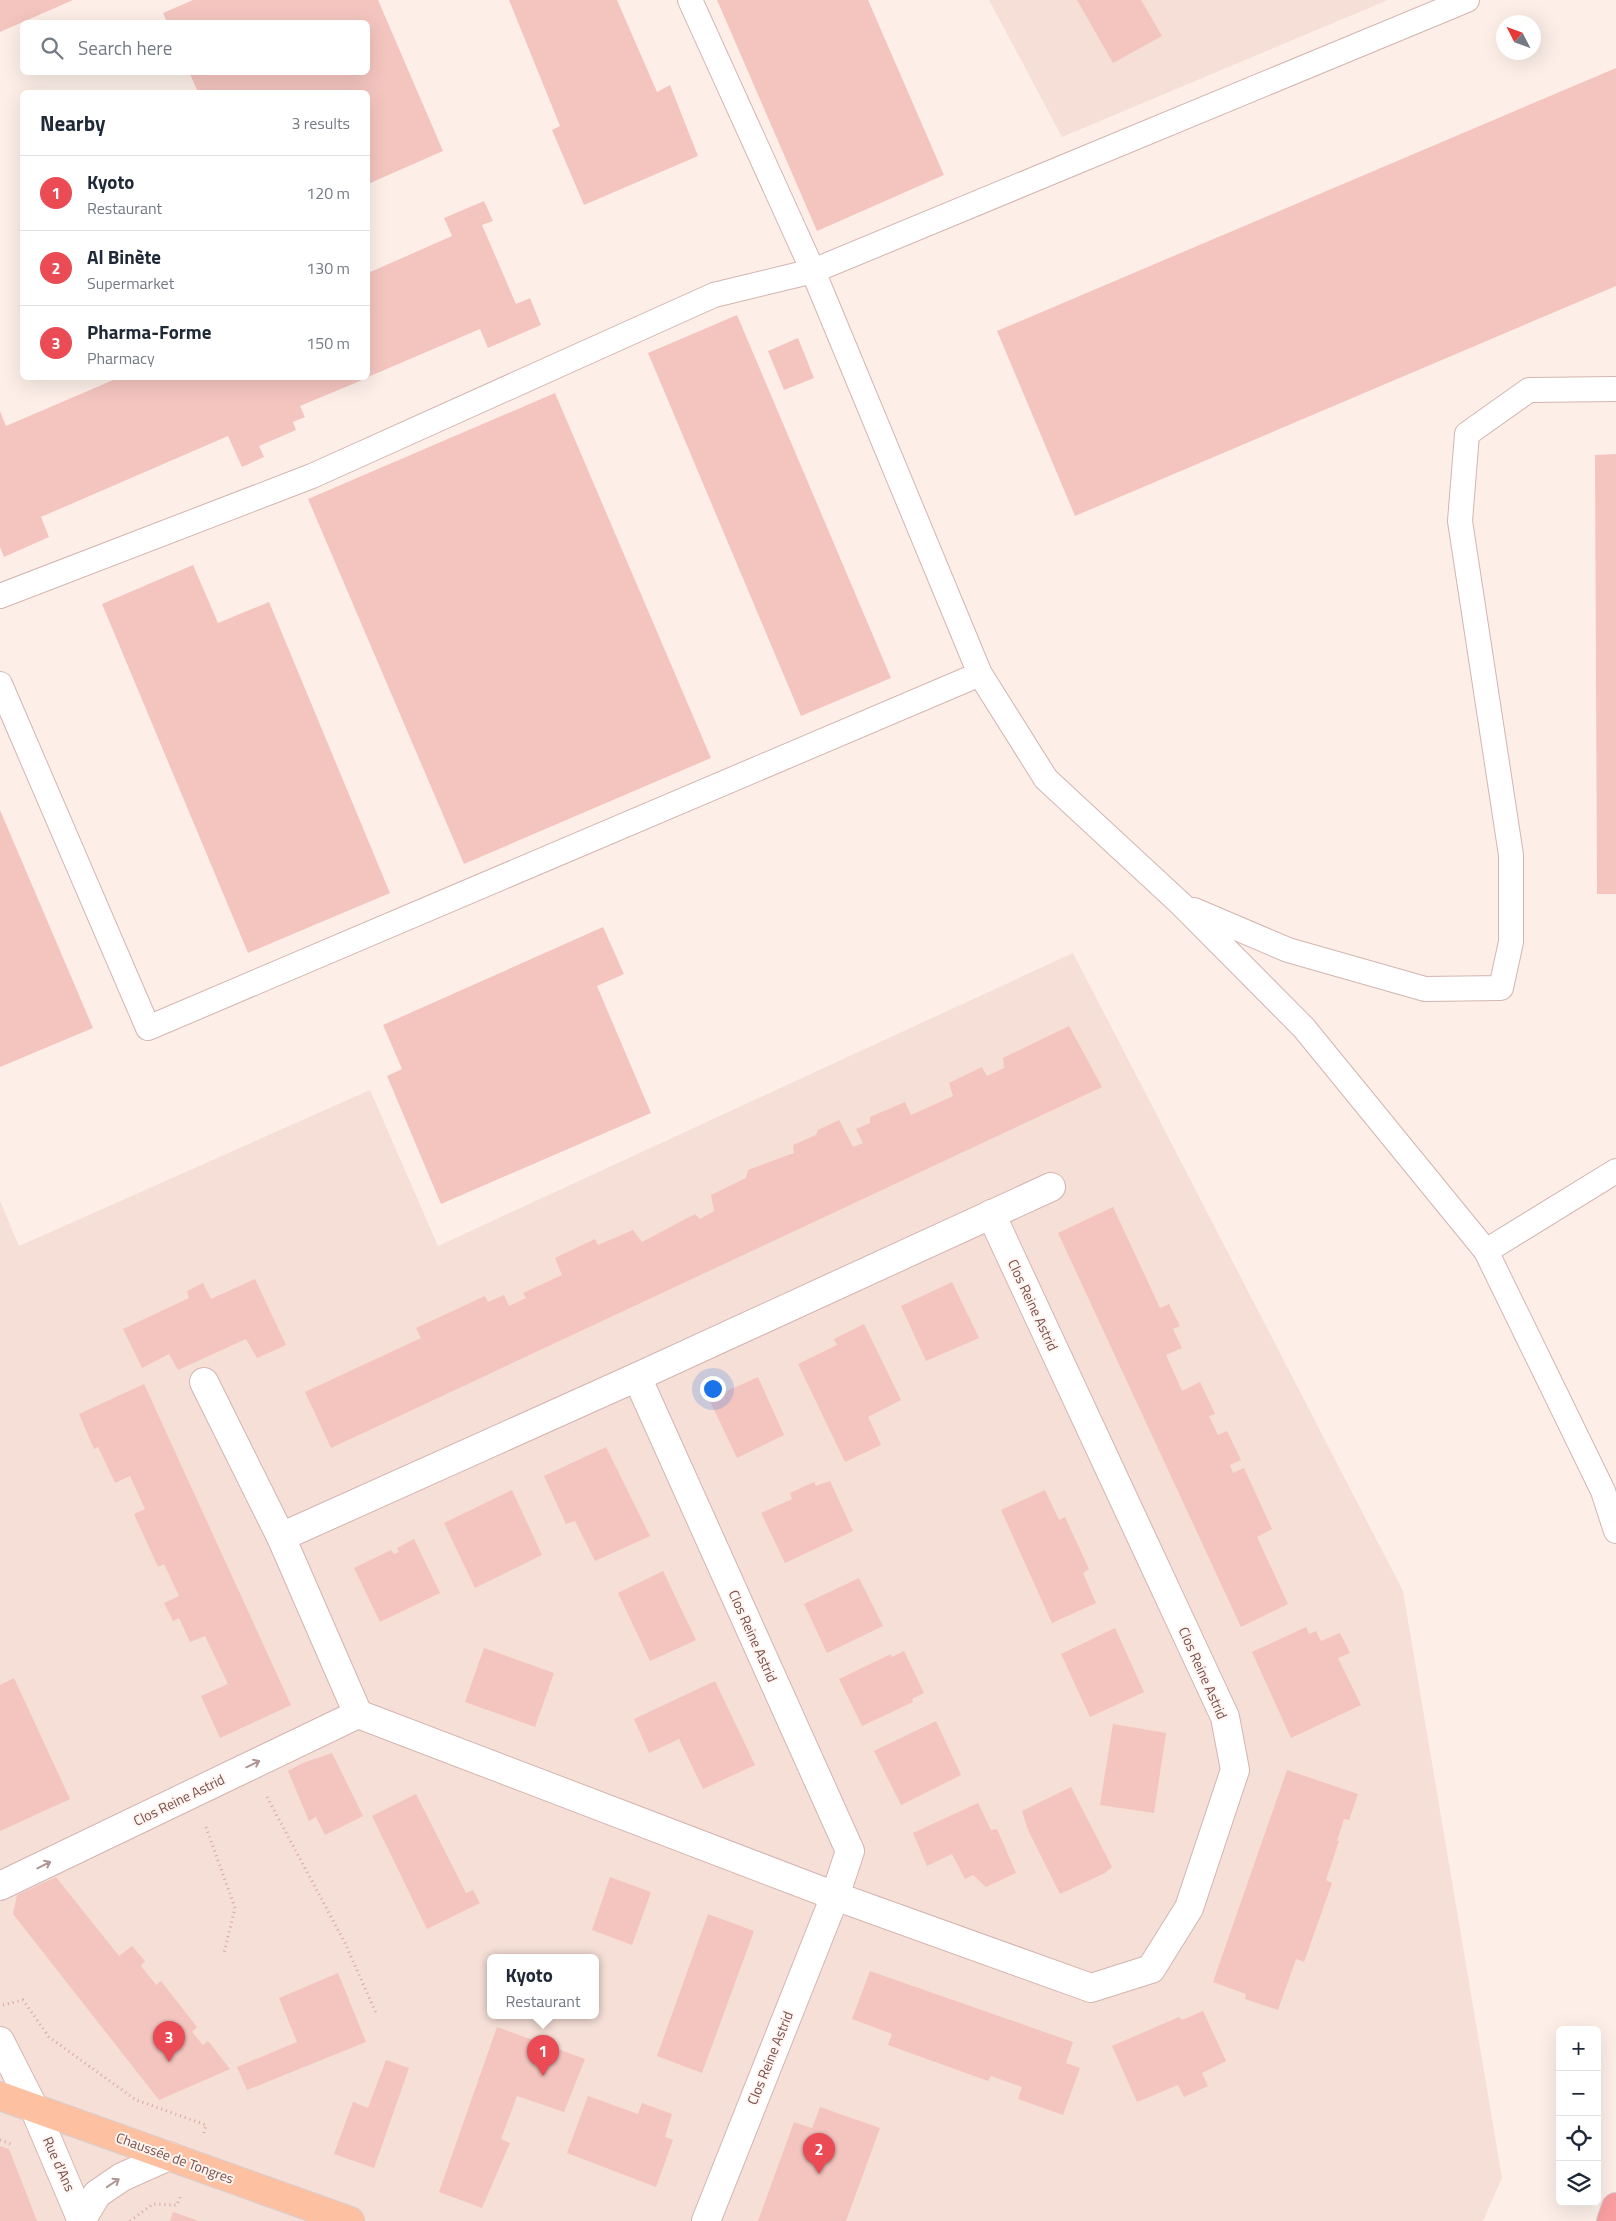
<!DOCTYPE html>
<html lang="en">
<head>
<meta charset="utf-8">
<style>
	:root { --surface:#fff; --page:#f2f2f3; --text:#1f2937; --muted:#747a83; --line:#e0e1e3; --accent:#ea4b55 }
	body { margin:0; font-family:"Titillium Web",sans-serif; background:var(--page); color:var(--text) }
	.controls { position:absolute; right:15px; bottom:15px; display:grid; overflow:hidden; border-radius:8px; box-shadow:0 5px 20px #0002 }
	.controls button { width:45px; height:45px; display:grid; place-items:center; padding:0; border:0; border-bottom:1px solid var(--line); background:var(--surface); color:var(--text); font:25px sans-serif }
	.compass { position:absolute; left:1496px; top:15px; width:45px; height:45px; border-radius:50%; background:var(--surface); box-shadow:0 5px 20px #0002; rotate:312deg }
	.you { position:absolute; left:712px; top:1388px; width:18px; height:18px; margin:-12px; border:4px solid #fff; border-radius:50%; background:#1a73e8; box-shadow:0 0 0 8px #1a73e833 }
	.badge { display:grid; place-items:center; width:32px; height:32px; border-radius:50%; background:var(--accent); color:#fff; font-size:16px; font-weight:700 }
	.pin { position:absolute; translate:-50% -41px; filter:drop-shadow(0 1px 2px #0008) }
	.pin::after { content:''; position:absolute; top:26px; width:18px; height:15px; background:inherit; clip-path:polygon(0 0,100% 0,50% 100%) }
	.popup { position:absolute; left:487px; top:1954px; width:112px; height:65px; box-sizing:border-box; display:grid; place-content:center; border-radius:8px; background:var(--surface); filter:drop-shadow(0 1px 4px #0005); font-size:16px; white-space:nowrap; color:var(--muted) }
	.popup b { font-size:19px; color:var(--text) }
	.popup::after { content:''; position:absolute; left:50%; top:100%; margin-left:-10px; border:10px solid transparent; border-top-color:var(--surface) }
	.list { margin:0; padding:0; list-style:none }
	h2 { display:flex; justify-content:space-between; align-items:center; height:65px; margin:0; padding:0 20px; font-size:21px }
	h2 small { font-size:16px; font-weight:400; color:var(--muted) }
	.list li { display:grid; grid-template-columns:32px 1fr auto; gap:15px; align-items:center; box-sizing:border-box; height:75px; padding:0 20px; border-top:1px solid var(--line) }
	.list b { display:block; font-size:19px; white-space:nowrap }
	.list p { margin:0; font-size:16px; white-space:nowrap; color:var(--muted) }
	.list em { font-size:16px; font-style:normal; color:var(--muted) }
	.icon { flex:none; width:28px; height:28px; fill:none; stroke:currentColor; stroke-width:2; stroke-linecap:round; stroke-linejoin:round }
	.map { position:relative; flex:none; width:1616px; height:2221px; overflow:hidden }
	.search { position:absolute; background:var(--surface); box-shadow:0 5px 20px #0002; left:20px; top:20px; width:350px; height:55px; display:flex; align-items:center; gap:12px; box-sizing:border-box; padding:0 18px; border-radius:8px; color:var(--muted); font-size:19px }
	.panel { position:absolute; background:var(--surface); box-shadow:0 5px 20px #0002; left:20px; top:90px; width:350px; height:290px; border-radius:8px }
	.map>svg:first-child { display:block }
</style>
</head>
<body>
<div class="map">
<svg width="1616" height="2221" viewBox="0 0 1616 2221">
	<rect width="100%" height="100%" fill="#fdefe8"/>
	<g fill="#f5dfd6" fill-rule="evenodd">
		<polygon points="989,0 1388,0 1062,137"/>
		<path d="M 1073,953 L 1403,1591 L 1502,2178 L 1483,2221 L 0,2221 L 0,1201 L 19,1246 L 370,1090 L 438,1246 ZM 490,1957 L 596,1957 L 596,2015 L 490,2015 Z"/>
	</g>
	<g fill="#f4c5bf">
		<polygon points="0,0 73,0 0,32"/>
		<polygon points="193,0 378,0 443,151 368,184 368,92 198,92 189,72 368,72 368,22 167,22 163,13"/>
		<polygon points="509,0 617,0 657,92 670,85 698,156 584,205 552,130 560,126"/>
		<polygon points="717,0 868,0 944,175 817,231"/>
		<polygon points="1077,0 1141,0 1162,36 1113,63"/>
		<polygon points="1616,68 1616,286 1075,516 997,331"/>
		<polygon points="484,201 493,221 482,225 516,304 530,298 541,325 488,348 480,329 368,377 368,273 452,236 444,218"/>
		<polygon points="737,315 891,678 801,716 648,353"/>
		<polygon points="798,338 814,378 784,390 768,351"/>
		<polygon points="118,378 367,378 300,406 305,417 293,422 296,430 259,446 264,457 242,467 228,436 41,517 49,537 4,557 0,547 0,411 6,426"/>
		<polygon points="555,393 711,758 464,864 308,499"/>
		<polygon points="1616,454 1616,894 1597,894 1595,455"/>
		<polygon points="193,565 218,623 269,602 390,893 248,953 102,604"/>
		<polygon points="0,810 93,1028 0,1067"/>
		<polygon points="603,927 624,974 597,986 651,1113 441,1204 387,1076 402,1069 383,1025"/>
		<polygon points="1069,1026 1102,1087 331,1448 305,1392 421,1338 416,1328 485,1296 488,1302 504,1295 509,1306 526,1298 523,1293 562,1275 555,1258 595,1239 598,1245 633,1230 642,1242 695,1214 700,1219 714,1211 711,1195 746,1178 748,1170 794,1153 793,1145 816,1135 818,1130 839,1120 853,1147 863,1143 856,1129 870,1123 870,1117 905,1102 911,1115 953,1096 949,1083 982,1067 987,1076 1004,1068 1003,1058"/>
		<polygon points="1113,1207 1160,1308 1169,1304 1180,1326 1173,1329 1182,1348 1166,1355 1182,1391 1200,1382 1215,1414 1209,1416 1218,1435 1227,1431 1241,1460 1230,1465 1233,1473 1244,1468 1272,1529 1257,1537 1288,1604 1241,1627 1058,1233"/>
		<polygon points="255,1279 286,1345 257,1358 246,1339 178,1370 169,1354 142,1368 123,1329 189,1298 187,1291 203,1283 211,1299"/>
		<polygon points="952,1282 979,1338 926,1361 901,1306"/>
		<polygon points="864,1324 901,1400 868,1417 881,1445 845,1462 798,1364 837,1345 834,1339"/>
		<polygon points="758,1377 784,1435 737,1458 709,1399"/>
		<polygon points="144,1384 291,1705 220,1738 201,1696 228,1684 205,1636 190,1642 179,1618 173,1621 164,1603 179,1596 164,1564 158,1567 134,1514 145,1509 130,1476 115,1483 98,1447 94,1449 79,1414"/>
		<polygon points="606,1447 650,1536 595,1561 575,1521 566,1524 544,1476"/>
		<polygon points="830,1481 853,1531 785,1563 761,1513 792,1499 790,1493 814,1482 816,1486"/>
		<polygon points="512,1490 542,1555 475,1588 444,1523"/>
		<polygon points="1045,1490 1059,1520 1065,1517 1089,1569 1083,1573 1096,1603 1052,1623 1001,1510"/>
		<polygon points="414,1539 440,1593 380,1622 354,1568 391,1550 394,1554 399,1552 397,1548"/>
		<polygon points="663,1571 696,1640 650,1661 618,1593"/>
		<polygon points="859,1578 883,1626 827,1653 804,1604"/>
		<polygon points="1306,1627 1309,1634 1316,1631 1321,1641 1340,1633 1350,1653 1338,1658 1361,1705 1291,1738 1252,1652"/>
		<polygon points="1115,1628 1144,1692 1090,1717 1061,1654"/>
		<polygon points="484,1648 554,1673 535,1727 465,1702"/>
		<polygon points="904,1651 924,1693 912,1699 913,1702 862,1726 839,1679 891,1654 892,1657"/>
		<polygon points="14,1678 70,1799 0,1831 0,1685"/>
		<polygon points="715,1681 755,1765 703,1789 679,1739 649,1753 634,1719"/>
		<polygon points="936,1721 961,1775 901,1805 874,1751"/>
		<polygon points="1113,1724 1166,1733 1154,1813 1100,1805"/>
		<polygon points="332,1753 363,1816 325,1835 316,1817 309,1821 288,1771 303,1763"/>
		<polygon points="1287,1770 1358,1794 1349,1820 1344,1819 1337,1841 1339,1841 1326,1880 1332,1883 1304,1962 1296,1959 1278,2010 1245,1999 1246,1994 1213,1982"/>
		<polygon points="1071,1787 1112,1867 1105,1873 1060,1894 1028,1830 1022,1811"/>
		<polygon points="416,1794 466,1893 473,1890 480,1903 427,1929 372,1816"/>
		<polygon points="978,1803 991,1830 997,1829 1016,1873 986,1887 973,1875 965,1879 952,1854 927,1866 913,1833"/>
		<polygon points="56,1877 119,1956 132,1946 145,1961 141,1966 156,1985 161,1981 197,2027 192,2032 203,2045 208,2041 230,2069 159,2100 13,1914 17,1895"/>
		<polygon points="610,1877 651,1892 632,1945 592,1930"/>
		<polygon points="708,1914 754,1931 702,2073 657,2056"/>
		<polygon points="870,1971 1073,2042 1066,2063 1080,2068 1063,2115 1018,2099 1022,2087 991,2076 988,2081 888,2045 892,2034 852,2019"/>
		<polygon points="338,1973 366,2042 247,2090 237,2067 297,2042 279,1998"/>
		<polygon points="1203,2011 1226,2061 1202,2073 1208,2086 1184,2097 1178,2085 1137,2102 1112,2046 1179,2017 1182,2020"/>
		<polygon points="497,2027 585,2059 564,2112 517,2096 501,2139 510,2143 482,2208 439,2192"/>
		<polygon points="386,2060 409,2068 374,2168 334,2154 353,2102 368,2108"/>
		<polygon points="588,2096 638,2114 642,2103 672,2114 665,2137 673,2140 656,2187 567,2153"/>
		<polygon points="820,2107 880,2128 846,2221 758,2221 794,2122 812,2128"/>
		<polygon points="0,2146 9,2149 37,2221 0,2221"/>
		<polygon points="173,2212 199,2221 170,2221"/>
	</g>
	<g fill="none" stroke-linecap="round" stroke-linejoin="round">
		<defs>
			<g id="service">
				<polyline points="1467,0 813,271 980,674 1046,779 1182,905 1304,1028 1486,1251 1603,1491 1616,1531"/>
				<polyline points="0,596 312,476 714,295 813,271 690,0"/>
				<polyline points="0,684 148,1028 980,674"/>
				<polyline points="1194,910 1288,950 1425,989 1501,988 1511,942 1511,855 1460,521 1467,434 1529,390 1616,389"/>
				<polyline points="1486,1251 1616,1171"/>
			</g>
			<g id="minor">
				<polyline points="637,1377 850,1851 835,1896 706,2221"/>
				<polyline points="204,1382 281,1537 358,1714 835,1896 1091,1988 1151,1969 1189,1908 1235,1770 1225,1717 991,1214"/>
				<polyline points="281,1537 637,1377 1051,1187"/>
				<polyline points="0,1886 358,1714"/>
			</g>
			<g id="secondary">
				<polyline points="0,2041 34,2108 82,2221"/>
				<polyline points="82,2219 97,2194 122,2177 169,2156"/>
			</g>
			<polyline id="primary" points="0,2096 350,2221"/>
			<polyline id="motorway" points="1611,2221 1616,2207"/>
		</defs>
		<use href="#service" stroke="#d3b5b0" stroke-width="26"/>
		<use href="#minor" stroke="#d3b5b0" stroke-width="30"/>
		<use href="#secondary" stroke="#d8b6b0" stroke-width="30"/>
		<use href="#primary" stroke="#d9cdcd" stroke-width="30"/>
		<use href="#motorway" stroke="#d9cdcd" stroke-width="30"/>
		<g stroke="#d9a7a1" stroke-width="3" stroke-dasharray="1 4" stroke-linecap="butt">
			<polyline points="267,1797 345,1943 376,2013"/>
			<polyline points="206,1827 235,1908 224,1953"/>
			<polyline points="3,2005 23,2000 49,2037 136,2100 206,2125 204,2133"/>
			<polyline points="0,2140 11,2144"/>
			<polyline points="130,2221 153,2204 177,2205 180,2197"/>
		</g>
		<use href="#service" stroke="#fff" stroke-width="24"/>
		<use href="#minor" stroke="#fff" stroke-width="28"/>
		<use href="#secondary" stroke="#fff" stroke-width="28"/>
		<use href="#primary" stroke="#fdc0a0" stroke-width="28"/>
		<use href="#motorway" stroke="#f99ea0" stroke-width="28"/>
	</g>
	<defs><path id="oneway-shaft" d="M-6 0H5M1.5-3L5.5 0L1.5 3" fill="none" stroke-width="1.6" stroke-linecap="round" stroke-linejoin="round" transform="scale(1.25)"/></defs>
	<g stroke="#af9593">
		<use href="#oneway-shaft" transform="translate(253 1764) rotate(-26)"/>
		<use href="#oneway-shaft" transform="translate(44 1865) rotate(-26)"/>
		<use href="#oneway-shaft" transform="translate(113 2183) rotate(-34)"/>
	</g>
	<g text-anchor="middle" stroke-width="4" stroke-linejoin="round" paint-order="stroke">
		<g font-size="14" fill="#794e4b" stroke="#fff5f0">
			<text transform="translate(1033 1305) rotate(65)" y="5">Clos Reine Astrid</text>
			<text transform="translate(753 1636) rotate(66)" y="5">Clos Reine Astrid</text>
			<text transform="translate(1203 1673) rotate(66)" y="5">Clos Reine Astrid</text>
			<text transform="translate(179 1800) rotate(-26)" y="5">Clos Reine Astrid</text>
			<text transform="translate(770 2058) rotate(-68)" y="5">Clos Reine Astrid</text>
			<text transform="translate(175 2158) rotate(20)" y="5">Chaussée de Tongres</text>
			<text transform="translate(59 2164) rotate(66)" y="5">Rue d'Ans</text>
		</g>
	</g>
</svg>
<div class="controls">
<button>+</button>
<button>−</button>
<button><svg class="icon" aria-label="locate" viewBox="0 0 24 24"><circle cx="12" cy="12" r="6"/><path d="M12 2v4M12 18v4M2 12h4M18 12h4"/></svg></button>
<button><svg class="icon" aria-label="layers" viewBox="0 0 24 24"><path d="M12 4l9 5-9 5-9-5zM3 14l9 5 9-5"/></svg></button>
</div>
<svg class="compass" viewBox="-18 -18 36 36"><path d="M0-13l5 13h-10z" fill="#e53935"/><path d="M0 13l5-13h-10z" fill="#747a83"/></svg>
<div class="you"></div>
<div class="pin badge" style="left:543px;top:2076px">1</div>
<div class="popup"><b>Kyoto</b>Restaurant</div>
<div class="pin badge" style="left:819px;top:2174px">2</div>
<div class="pin badge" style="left:169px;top:2062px">3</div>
<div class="search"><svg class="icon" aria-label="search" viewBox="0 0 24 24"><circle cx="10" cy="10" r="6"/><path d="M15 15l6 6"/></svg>Search here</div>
<section class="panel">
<h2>Nearby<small>3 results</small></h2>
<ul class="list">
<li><span class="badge">1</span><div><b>Kyoto</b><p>Restaurant</p></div><em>120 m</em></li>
<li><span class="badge">2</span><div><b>Al Binète</b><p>Supermarket</p></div><em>130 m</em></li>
<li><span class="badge">3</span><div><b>Pharma-Forme</b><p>Pharmacy</p></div><em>150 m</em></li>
</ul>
</section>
</div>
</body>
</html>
